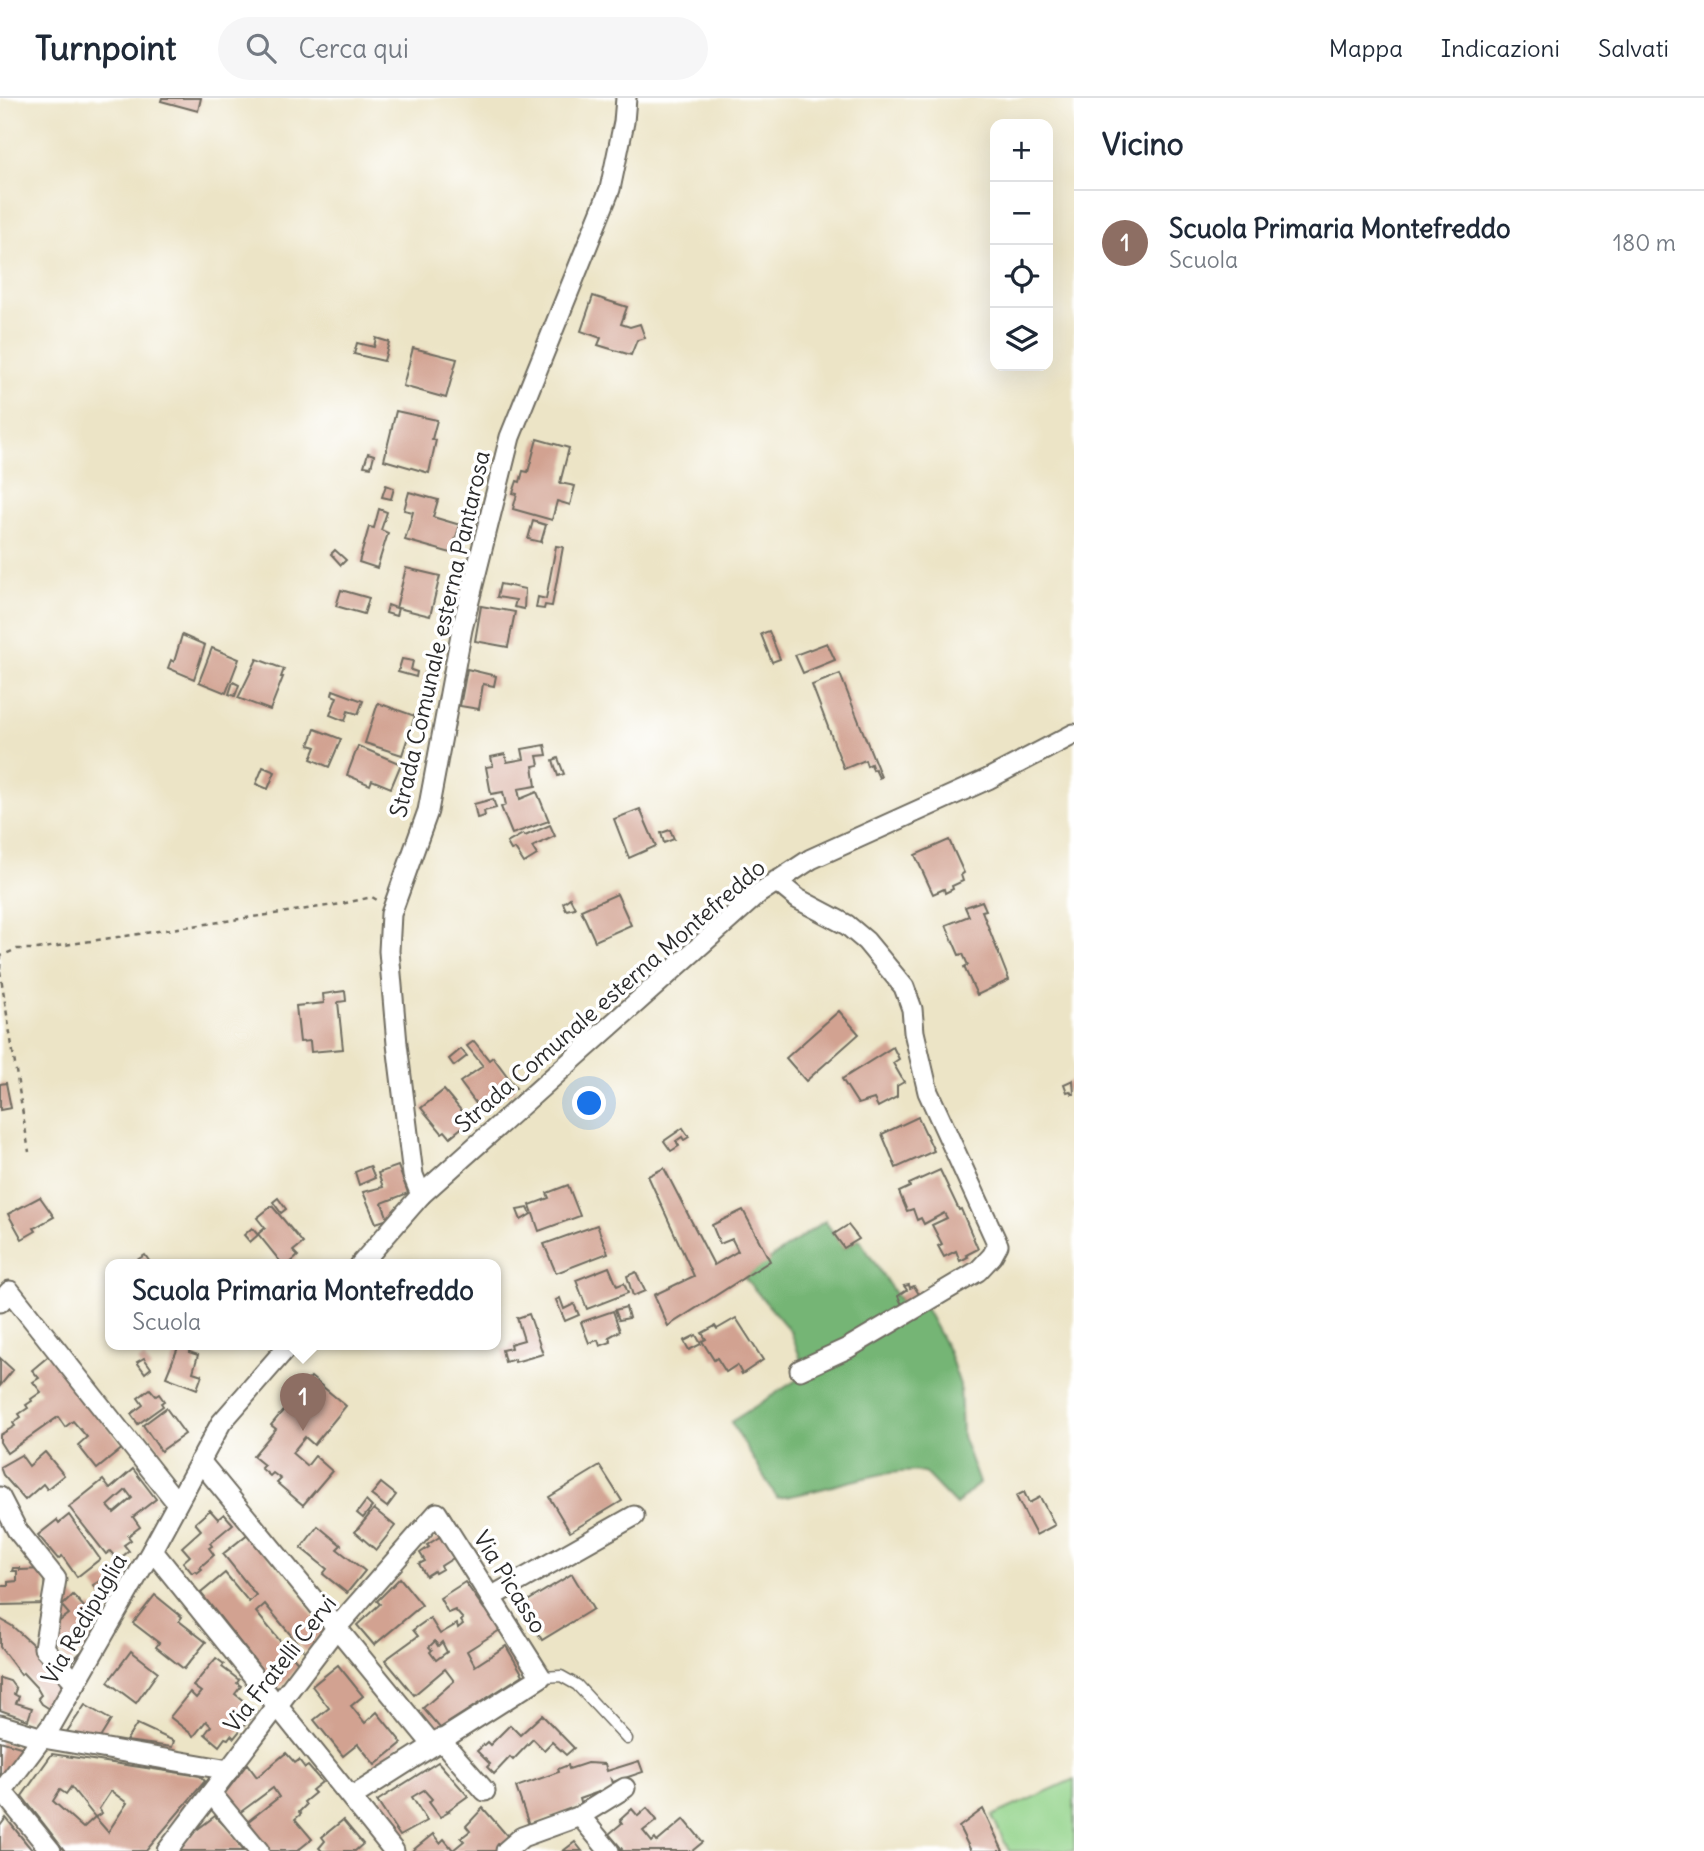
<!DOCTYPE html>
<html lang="it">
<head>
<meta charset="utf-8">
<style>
	:root { --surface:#fff; --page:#f6f6f7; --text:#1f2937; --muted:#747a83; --line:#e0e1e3; --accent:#d1495b }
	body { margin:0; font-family:Delius,sans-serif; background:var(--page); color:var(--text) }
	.controls { position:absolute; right:21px; top:21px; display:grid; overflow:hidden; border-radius:14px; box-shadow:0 7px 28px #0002 }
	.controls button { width:63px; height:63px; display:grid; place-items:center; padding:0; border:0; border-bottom:2px solid var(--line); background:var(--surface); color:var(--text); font:35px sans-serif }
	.you { position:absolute; left:590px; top:1006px; width:24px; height:24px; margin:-18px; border:5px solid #fff; border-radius:50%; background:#1a73e8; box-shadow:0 0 0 10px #1a73e833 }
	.badge { display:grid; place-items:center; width:46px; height:46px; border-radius:50%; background:var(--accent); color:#fff; font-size:23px; font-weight:700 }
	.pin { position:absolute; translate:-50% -58px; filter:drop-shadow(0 2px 4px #0008) }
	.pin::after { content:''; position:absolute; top:37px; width:24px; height:21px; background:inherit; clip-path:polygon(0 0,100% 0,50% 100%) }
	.popup { position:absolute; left:105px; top:1161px; width:396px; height:91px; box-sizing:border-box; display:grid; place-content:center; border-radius:14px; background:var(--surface); filter:drop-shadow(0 2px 5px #0005); font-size:23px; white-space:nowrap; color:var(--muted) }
	.popup b { font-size:26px; color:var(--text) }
	.popup::after { content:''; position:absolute; left:50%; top:100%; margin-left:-14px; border:14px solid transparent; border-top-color:var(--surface) }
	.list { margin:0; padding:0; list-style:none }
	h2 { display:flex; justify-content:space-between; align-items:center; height:91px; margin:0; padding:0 28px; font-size:30px }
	h2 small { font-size:23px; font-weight:400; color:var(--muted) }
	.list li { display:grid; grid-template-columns:46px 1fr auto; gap:21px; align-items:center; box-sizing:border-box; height:105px; padding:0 28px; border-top:2px solid var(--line) }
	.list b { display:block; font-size:26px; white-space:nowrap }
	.list p { margin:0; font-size:23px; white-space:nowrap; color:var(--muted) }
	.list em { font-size:23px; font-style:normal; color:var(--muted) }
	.icon { flex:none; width:38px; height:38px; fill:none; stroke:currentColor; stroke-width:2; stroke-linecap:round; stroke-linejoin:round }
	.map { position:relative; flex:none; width:1074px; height:1753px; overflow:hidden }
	header { display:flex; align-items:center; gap:42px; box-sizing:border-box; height:98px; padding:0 35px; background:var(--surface); border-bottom:2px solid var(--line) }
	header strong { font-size:33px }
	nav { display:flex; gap:38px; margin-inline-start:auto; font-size:24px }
	.search { width:490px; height:63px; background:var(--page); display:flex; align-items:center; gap:18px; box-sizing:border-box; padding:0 24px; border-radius:38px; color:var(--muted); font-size:26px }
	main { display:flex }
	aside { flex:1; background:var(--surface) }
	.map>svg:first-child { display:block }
</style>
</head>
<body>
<header>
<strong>Turnpoint</strong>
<div class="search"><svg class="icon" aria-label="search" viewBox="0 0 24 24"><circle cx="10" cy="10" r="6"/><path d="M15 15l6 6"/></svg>Cerca qui</div>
<nav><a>Mappa</a><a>Indicazioni</a><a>Salvati</a></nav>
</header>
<main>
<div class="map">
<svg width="1074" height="1753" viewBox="0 0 1074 1753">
	<rect width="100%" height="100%" fill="#fff"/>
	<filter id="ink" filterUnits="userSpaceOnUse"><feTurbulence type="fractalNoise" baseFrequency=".0143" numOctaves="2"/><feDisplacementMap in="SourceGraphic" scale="14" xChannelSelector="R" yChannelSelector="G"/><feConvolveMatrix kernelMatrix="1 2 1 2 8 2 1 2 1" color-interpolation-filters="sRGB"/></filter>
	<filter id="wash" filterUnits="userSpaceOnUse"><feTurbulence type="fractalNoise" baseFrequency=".00686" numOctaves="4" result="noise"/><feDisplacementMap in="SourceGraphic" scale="28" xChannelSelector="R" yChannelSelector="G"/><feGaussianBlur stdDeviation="1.57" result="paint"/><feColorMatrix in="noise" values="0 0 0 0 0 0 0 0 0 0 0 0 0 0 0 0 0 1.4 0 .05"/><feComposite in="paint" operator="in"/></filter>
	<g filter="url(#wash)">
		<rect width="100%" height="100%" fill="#ece4c6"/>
		<polygon fill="#92d389" stroke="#5e7f5a" stroke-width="2" points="1074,1681 1074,1753 1009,1753 992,1718"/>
		<path fill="#75b575" stroke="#507050" stroke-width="2" d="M 825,1123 L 844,1150 L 859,1141 L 903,1208 L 924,1208 L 948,1252 L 960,1287 L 962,1338 L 979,1385 L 956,1407 L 924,1374 C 875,1370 826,1394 777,1400 L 731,1324 L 809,1274 L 801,1262 L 791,1234 L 744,1179 Z"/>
		<g id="blocks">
			<g fill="#d2a291" fill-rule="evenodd">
				<polygon points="162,0 201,0 198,13 161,3"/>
				<polygon points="593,198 627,209 621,226 630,229 640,226 645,240 637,242 631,257 598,247 601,240 581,233"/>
				<polygon points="376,240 389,244 384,263 354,256 357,245 374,249"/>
				<polygon points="413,250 457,261 446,300 403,288"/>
				<polygon points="396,313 437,322 432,341 436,342 429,375 384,362"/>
				<polygon points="537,341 569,350 560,385 575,388 570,407 557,403 552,422 513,411 517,396 513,395 517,383 520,384 523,373 528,374"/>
				<polygon points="368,355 374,357 371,369 364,368"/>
				<polygon points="386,387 394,390 391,401 382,399"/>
				<polygon points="409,394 438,402 433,419 460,427 451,455 405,442 413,414 404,412"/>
				<polygon points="379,411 387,414 381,432 388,435 377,470 359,464 369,429 374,430"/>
				<polygon points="533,423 546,427 541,444 528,441"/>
				<polygon points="556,448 563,449 552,508 545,507 544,511 536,510 538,499 546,501"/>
				<polygon points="335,452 346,462 341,467 331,456"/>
				<polygon points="406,470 440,478 430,518 398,510 396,518 386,515 388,507 396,510"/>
				<polygon points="500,486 525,491 524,511 514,509 516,502 497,499"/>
				<polygon points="341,492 369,500 364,516 336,508"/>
				<polygon points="481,508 515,514 508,549 475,543"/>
				<polygon points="769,533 780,561 772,564 761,536"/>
				<polygon points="182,537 205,547 194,581 168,570 171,562 174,564"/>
				<polygon points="827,545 835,562 803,575 795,557"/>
				<polygon points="212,550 239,561 226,595 199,584"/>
				<polygon points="257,561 284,571 281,579 283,579 270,612 238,600"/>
				<polygon points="402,561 413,563 411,572 417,574 416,579 398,574"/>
				<polygon points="467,571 496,578 494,588 483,586 479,611 460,608"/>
				<polygon points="424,575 435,577 433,591 422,589"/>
				<polygon points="840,576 881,679 879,680 875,671 873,672 871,666 867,668 865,662 844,671 812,587"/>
				<polygon points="233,584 239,587 235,598 229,596"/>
				<polygon points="333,592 363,603 358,616 348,613 345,623 330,617 337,599 332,597"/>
				<polygon points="378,605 415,618 402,657 365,645"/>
				<polygon points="315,631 341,641 329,669 311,661 316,649 309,647"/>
				<polygon points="545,647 547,657 537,658 539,667 533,668 536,688 518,691 520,701 537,694 549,723 512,736 501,709 506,707 503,694 491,696 486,669 493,668 491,659 505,656 507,664 524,661 522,651"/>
				<polygon points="358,648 401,666 391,690 372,682 370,687 347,677"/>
				<polygon points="558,660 564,676 558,678 553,662"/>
				<polygon points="263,669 275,674 268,691 256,686"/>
				<polygon points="493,701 496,710 484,713 485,718 477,720 474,706"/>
				<polygon points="640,711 656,748 629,760 614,721"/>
				<polygon points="550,727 555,738 532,749 537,757 524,765 515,751 511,752 507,745 523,736 525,738"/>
				<polygon points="670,732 674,741 664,745 661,735"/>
				<polygon points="949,742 964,775 961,777 963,783 952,788 953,791 945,795 944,791 933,796 915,757"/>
				<polygon points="617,796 631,827 595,843 581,812"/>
				<polygon points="570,800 575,810 566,812 563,805"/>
				<polygon points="982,803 986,812 982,813 1009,882 977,897 964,869 968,867 963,856 959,857 946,827 969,818 965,809"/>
				<polygon points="345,893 346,903 338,904 343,951 311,954 310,943 300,944 296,908 324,905 323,896"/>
				<polygon points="839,913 859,936 806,983 786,960"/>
				<polygon points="474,943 489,962 493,959 516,990 488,1010 483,1004 477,1007 460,984 483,968 467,948"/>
				<polygon points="893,949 899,961 893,965 904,984 897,988 897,999 878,1009 874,1001 858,1006 842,981"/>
				<polygon points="461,951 467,958 454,968 449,961"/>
				<polygon points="1073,982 1074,996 1072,996 1070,993 1067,994 1064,986"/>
				<polygon points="6,985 11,1010 0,1012 0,986"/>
				<polygon points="444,992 470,1023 450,1039 445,1033 442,1035 421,1010"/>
				<polygon points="918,1019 934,1053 896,1070 882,1036"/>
				<polygon points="683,1030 689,1039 684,1042 682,1039 676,1043 679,1048 671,1053 664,1043"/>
				<polygon points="370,1068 375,1080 359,1087 355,1074"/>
				<polygon points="398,1068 408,1095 382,1105 388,1121 376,1125 363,1094 383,1089 378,1075"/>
				<polygon points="664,1070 714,1167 738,1153 732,1141 720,1146 712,1127 743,1112 770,1163 668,1228 654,1197 694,1178 648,1078"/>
				<polygon points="940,1072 959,1112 961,1111 978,1151 966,1157 968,1159 960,1163 956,1153 944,1159 938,1148 942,1146 932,1127 947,1120 944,1115 924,1126 921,1120 917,1122 913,1111 907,1113 899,1094 910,1089 909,1086"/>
				<polygon points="568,1087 580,1118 539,1133 530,1107 549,1100 547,1095"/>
				<polygon points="40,1099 54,1119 34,1130 36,1133 22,1141 8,1116"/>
				<polygon points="278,1100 286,1111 281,1115 273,1104"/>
				<polygon points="272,1108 303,1145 293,1153 298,1158 288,1167 283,1167 258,1136 265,1130 257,1120"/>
				<polygon points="528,1110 531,1116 521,1122 517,1112"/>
				<polygon points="597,1127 608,1155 556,1175 544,1146"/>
				<polygon points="848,1127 859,1141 844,1150 834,1136"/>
				<polygon points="252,1130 258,1137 250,1144 244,1137"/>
				<polygon points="145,1157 152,1167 140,1167 137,1162"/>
				<polygon points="609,1169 617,1188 624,1185 628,1195 587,1211 576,1182"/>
				<polygon points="636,1174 645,1193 633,1198 627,1178"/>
				<polygon points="909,1187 910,1190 914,1188 920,1198 903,1209 898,1198 907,1192 904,1188"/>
				<polygon points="560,1200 564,1211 574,1206 579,1217 565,1223 556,1202"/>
				<polygon points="626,1209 629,1220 619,1222 615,1212"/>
				<polygon points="613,1213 620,1233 609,1239 611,1244 600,1248 598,1242 589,1245 581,1224"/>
				<polygon points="529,1216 543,1256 515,1264 515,1261 505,1264 502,1252 511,1250 510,1246 524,1242 517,1220"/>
				<polygon points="736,1220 763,1262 742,1276 737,1267 726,1274 717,1260 714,1262 702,1243 706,1241 702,1235 715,1228 717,1231"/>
				<polygon points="696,1237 701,1246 689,1252 684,1243"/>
				<polygon points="179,1247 191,1247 189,1254 198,1257 193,1274 202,1277 197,1291 166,1279"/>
				<polygon points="50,1257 124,1349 97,1371 78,1347 87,1339 73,1323 65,1329 58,1319 7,1355 0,1344 0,1337 15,1328 13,1325 21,1319 19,1316 28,1310 26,1307 32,1303 31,1301 41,1294 33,1284 39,1280 32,1272"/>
				<polygon points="0,1260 13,1272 0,1288"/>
				<polygon points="144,1260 151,1270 145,1275 137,1264"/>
				<polygon points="311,1279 346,1308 314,1347 305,1339 292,1355 307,1368 315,1358 332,1373 303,1407 277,1385 281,1381 273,1375 270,1378 261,1370 264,1367 253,1358 276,1331 271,1327"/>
				<polygon points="150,1291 156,1298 159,1296 164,1303 161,1305 163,1308 138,1326 131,1316 143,1307 138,1300"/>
				<polygon points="166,1310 185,1336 161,1353 143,1327"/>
				<polygon points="45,1354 64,1377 47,1391 43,1386 25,1402 3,1377 0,1369 21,1357 29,1368"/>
				<polygon points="600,1368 622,1403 570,1434 549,1399"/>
				<path d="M 133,1371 L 156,1401 L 133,1419 L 140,1429 L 128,1438 L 131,1442 L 124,1447 L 129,1453 L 118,1462 L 110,1453 L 106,1456 L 69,1409 L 103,1382 L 110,1391 ZM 126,1392 L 132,1400 L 114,1415 L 108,1408 Z"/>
				<polygon points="381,1385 396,1397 387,1409 371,1397"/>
				<polygon points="1024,1394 1029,1405 1040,1399 1055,1427 1036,1437 1016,1398"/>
				<polygon points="366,1403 372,1409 363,1420 357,1415"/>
				<polygon points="374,1411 395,1428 376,1452 355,1434"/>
				<polygon points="210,1412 218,1421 224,1416 233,1426 210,1445 212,1448 209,1450 214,1457 200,1469 202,1471 197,1475 195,1473 192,1475 183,1464 190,1458 182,1449 201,1432 195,1425"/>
				<polygon points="69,1417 100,1461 77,1479 62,1458 58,1461 38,1437 57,1422 59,1425"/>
				<polygon points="318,1428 341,1447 337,1451 365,1473 347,1495 323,1476 327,1471 301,1450"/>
				<polygon points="249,1435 325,1533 314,1543 316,1545 305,1554 265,1506 256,1514 300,1567 278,1592 201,1495 225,1475 249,1504 256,1497 223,1456"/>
				<polygon points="441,1438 455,1459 441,1468 442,1471 435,1475 434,1473 426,1478 419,1466 425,1463 420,1455 429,1449 427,1447"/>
				<polygon points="13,1470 20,1470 20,1472 44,1471 45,1506 0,1507 0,1488 8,1488 8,1484 17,1483 17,1473 12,1473"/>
				<polygon points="572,1476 593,1511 542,1542 521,1507"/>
				<polygon points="105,1480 117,1495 104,1503 93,1487"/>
				<polygon points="400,1480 422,1507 374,1547 357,1527 380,1506 377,1503"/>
				<path d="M 465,1484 L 484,1511 L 487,1509 L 500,1532 L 467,1553 L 475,1568 L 506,1548 L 523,1577 L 440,1630 L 423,1610 L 454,1583 L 445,1571 L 414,1597 L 385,1562 L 418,1538 L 413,1532 L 430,1520 L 440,1536 L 457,1526 L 458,1530 L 463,1526 L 461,1523 L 463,1521 L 455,1512 L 448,1515 L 440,1500 ZM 435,1543 L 438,1548 L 442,1544 L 447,1554 L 436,1562 L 430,1554 L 432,1552 L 429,1549 Z"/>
				<polygon points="73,1497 87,1512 91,1508 104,1523 89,1546 70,1565 52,1546 57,1525 69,1516 62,1508"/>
				<polygon points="155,1497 182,1519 179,1523 206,1544 184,1571 156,1549 159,1545 133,1525"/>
				<polygon points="0,1521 12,1528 31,1545 69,1591 53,1613 42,1606 38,1600 41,1597 37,1590 23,1575 21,1577 0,1549"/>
				<polygon points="131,1553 158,1574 136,1605 108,1584"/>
				<polygon points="216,1560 224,1566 222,1569 239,1582 237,1585 241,1588 235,1596 256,1613 234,1640 231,1637 228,1641 225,1640 219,1648 205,1636 211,1628 206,1623 194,1638 170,1619 190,1594 196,1600 201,1594 193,1588"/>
				<polygon points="338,1567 363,1598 351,1608 360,1619 365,1625 377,1614 402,1645 375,1667 358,1646 343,1658 314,1622 329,1610 312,1588"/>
				<polygon points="0,1580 10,1583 16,1591 14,1596 19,1599 16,1605 32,1610 28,1622 0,1612"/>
				<polygon points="85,1607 111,1622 100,1640 66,1635"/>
				<polygon points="542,1617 574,1650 566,1657 552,1644 544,1652 533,1641 513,1662 510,1659 494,1676 487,1669 490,1666 477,1653 487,1644 490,1647 510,1627 520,1637"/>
				<polygon points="137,1626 174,1643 172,1649 126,1643"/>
				<polygon points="0,1643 24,1650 5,1678 0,1677"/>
				<polygon points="286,1655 295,1665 299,1662 305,1670 308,1668 322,1684 312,1692 315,1695 304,1704 306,1707 299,1714 301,1716 295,1721 312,1741 297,1753 269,1753 246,1725 279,1699 273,1690 238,1716 223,1698 247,1666 257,1679"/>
				<path d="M 52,1656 L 200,1678 L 205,1683 L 146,1753 L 65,1753 L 22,1698 ZM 71,1689 L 95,1719 L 102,1715 L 99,1711 L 111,1693 L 127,1705 L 108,1734 L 95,1719 L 83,1730 L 53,1703 L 60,1692 L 66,1696 Z"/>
				<polygon points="639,1663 643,1674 613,1684 611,1682 613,1689 579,1701 581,1708 529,1727 516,1689 559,1674 558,1671 568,1667 569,1671 587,1665 605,1666 607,1673"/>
				<polygon points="438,1664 468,1698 447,1713 449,1714 440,1719 429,1704 432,1701 424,1692 412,1699 427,1723 400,1738 377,1703"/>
				<polygon points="483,1710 510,1741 496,1753 412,1753 433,1736 440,1745 444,1741 453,1752 464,1743 461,1740 470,1733 466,1728"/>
				<polygon points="647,1710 657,1722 643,1733 652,1744 655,1741 657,1744 684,1721 703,1744 692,1753 619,1753 622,1751 609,1736 622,1725 620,1722 632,1711 638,1718"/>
				<polygon points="983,1711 1003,1753 971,1753 959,1729"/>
				<polygon points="215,1718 241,1744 239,1747 244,1753 179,1753 194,1734"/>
				<polygon points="6,1720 27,1746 33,1753 0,1753 0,1728"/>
				<polygon points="343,1722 363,1746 355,1753 322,1753 319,1750 325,1743 322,1739"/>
				<polygon points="575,1744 582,1753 563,1753"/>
			</g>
		</g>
	</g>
	<g filter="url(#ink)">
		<use href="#blocks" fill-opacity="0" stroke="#6f6c61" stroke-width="2"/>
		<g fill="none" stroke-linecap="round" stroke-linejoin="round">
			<defs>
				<polyline id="service" points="541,1579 561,1578 577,1587 627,1641"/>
				<g id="minor">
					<polyline points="776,783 798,801 847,827 866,843 904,889 912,911 914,934 928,994 998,1147 992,1158 978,1173 848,1250 800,1272"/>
					<polyline points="421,1097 413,1077 397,946 389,853 391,816 428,713 462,531 510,339 610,91 624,24 626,0"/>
					<polyline points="360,1167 421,1097 759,795 811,761 988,681 1074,636"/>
					<polyline points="0,1204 10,1193 177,1405"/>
					<polyline points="200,1363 432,1646"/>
					<polyline points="0,1399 17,1432 56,1481 44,1550 76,1585"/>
					<polyline points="152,1452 394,1753"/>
					<polyline points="491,1499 634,1418"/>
					<polyline points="0,1627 43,1640 229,1672"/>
					<polyline points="440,1641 485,1693"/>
					<polyline points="2,1693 51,1753"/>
					<polyline points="211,1695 259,1753"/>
					<polyline points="0,1696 51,1628 152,1452 221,1325 289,1247"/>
					<polyline points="580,1718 609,1753"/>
					<polyline points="167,1753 337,1529 437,1415 541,1579 352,1699"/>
					<polyline points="506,1753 522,1739 580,1718 625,1690"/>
				</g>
			</defs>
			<use href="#service" stroke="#6f6c61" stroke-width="13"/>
			<use href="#minor" stroke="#6f6c61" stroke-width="23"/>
			<g stroke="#6f6c61" stroke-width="2.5" stroke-dasharray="5 5" stroke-linecap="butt">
				<polyline points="0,871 1,858 17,851 37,851 341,806 372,799 377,802"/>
				<polyline points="0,873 29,1054"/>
			</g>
			<use href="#service" stroke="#fff" stroke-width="10"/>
			<use href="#minor" stroke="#fff" stroke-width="19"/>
		</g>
	</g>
	<g text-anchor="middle" stroke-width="7" stroke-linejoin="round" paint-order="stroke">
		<g font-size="23" fill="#2b2b2b" stroke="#fff">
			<text transform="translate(440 536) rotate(-77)" y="8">Strada Comunale esterna Pantarosa</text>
			<text transform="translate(610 898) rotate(-41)" y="8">Strada Comunale esterna Montefreddo</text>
			<text transform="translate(510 1484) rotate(58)" y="8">Via Picasso</text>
			<text transform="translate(84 1521) rotate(-60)" y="8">Via Redipuglia</text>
			<text transform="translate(280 1566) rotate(-52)" y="8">Via Fratelli Cervi</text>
		</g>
	</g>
</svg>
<div class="controls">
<button>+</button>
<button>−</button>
<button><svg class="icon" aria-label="locate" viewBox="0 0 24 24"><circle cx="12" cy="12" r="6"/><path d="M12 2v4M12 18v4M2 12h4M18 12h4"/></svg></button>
<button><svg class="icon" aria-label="layers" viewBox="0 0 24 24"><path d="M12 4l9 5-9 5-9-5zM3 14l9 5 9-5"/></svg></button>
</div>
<div class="you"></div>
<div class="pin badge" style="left:303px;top:1333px;background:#8d6e63">1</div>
<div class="popup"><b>Scuola Primaria Montefreddo</b>Scuola</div>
</div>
<aside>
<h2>Vicino<small></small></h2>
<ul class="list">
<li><span class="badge" style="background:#8d6e63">1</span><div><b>Scuola Primaria Montefreddo</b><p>Scuola</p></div><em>180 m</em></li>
</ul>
</aside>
</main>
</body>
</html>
